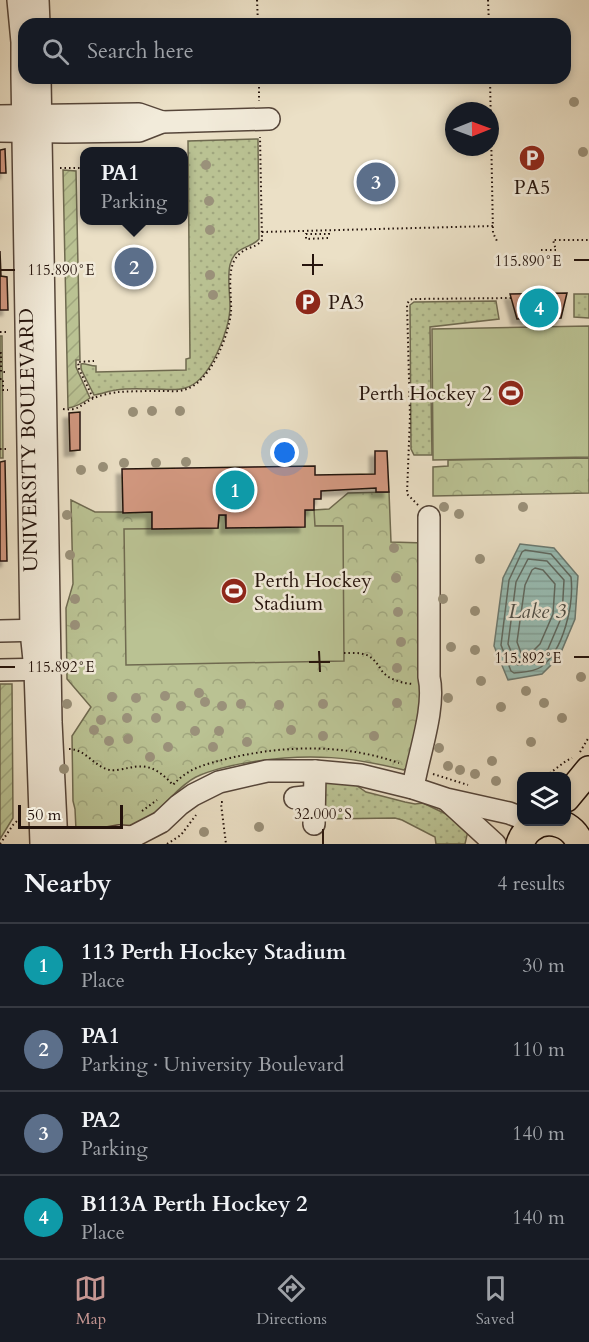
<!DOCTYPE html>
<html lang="en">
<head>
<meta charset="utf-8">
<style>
	:root { --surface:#171b24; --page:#242831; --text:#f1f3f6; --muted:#9ea1a6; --line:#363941; --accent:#c59692 }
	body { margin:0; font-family:Cardo,serif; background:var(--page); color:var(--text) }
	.controls { position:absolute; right:18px; bottom:18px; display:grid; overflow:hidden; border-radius:12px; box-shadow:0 3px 9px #0003 }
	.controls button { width:54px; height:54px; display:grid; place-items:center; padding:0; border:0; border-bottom:2px solid var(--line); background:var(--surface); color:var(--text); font:30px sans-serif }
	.compass { position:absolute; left:445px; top:102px; width:54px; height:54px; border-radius:50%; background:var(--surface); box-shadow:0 3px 9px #0003; rotate:89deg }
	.scale { position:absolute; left:18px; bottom:15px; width:105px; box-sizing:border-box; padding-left:6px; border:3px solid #24130c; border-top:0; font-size:16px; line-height:21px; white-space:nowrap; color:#24130c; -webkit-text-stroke:4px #f2ebda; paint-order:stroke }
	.you { position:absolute; left:285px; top:453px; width:21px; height:21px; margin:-15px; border:4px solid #fff; border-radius:50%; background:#1a73e8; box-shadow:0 0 0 9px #1a73e833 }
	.badge { display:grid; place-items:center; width:39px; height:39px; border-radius:50%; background:var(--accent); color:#fff; font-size:20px; font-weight:700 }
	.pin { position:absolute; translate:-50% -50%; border:3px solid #fff; box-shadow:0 2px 6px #0006 }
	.popup { position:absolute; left:80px; top:147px; width:108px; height:78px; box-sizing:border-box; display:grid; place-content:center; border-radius:12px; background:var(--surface); filter:drop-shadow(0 2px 4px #0005); font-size:20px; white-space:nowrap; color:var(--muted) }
	.popup b { font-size:22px; color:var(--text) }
	.popup::after { content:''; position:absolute; left:50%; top:100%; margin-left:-12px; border:12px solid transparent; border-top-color:var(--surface) }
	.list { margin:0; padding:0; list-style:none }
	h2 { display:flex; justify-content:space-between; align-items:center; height:78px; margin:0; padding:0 24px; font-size:26px }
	h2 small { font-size:20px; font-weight:400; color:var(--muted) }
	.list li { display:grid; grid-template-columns:39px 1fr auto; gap:18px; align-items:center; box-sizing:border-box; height:84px; padding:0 24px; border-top:2px solid var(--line) }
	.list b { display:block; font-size:22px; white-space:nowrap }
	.list p { margin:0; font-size:20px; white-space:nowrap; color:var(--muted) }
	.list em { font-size:20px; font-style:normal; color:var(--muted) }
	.icon { flex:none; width:33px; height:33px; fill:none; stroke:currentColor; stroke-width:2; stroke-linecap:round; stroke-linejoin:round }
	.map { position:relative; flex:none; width:589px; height:844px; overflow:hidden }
	.search { position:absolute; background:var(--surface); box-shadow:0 3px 9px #0003; left:18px; right:18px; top:18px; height:66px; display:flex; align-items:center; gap:15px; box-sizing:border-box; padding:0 21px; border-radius:18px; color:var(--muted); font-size:22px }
	.sheet { height:414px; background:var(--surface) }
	nav { display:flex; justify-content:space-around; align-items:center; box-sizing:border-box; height:84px; border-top:2px solid var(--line); background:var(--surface); font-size:16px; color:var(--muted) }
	nav a { display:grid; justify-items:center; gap:3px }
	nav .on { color:var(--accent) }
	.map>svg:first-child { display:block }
</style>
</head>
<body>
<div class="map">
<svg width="589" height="844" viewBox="0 0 589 844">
	<defs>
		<pattern id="grass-dots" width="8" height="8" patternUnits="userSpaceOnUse" patternTransform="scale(1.5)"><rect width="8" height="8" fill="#bac293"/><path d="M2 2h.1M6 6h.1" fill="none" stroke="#a0a67e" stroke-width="1.8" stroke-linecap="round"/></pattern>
		<pattern id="park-crowns" width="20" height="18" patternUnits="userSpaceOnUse" patternTransform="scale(1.5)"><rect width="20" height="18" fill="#bac293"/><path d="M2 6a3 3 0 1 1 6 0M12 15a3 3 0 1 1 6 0" fill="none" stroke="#a0a67e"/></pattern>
		<pattern id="garden-furrows" width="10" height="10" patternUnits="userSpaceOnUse" patternTransform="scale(1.5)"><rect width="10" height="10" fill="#bac293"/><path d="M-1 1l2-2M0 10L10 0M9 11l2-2" fill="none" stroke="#a0a67e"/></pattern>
		<pattern id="water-rules" width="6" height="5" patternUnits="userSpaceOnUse" patternTransform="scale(1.5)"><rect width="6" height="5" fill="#98bdb4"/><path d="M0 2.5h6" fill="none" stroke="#83a29a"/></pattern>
		<filter id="shadow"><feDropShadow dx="-5.5" dy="5.5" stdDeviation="1.5" flood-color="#0004"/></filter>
	</defs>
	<rect width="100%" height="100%" fill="#ebe0c6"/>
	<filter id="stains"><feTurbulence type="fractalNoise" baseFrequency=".00333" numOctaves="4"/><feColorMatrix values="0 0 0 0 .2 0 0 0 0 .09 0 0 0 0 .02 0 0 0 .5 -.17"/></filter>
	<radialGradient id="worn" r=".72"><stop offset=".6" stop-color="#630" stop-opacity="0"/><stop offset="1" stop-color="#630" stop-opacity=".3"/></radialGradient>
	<g fill="url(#grass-dots)" stroke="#6f6a50" stroke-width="1.5">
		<path d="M 258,139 L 259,239 C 251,249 235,245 230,265 C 227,278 230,293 230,307 C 230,329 210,382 185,388 C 176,391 163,389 153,389 C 141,389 128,388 116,390 C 109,391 101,394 94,395 L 81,369 L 81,364 C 85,363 90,366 96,366 L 96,372 L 186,370 L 186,359 L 190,358 L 188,141 Z"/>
		<polygon points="574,294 589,294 589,318 574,317"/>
		<polygon points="496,301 499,319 430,327 432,455 414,455 411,449 410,305 414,302"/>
		<polygon points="324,780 353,783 366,792 374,794 405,802 415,804 423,803 446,814 471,830 467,835 465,844 436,844 435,837 402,820 395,818 326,819 323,817"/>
	</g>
	<g fill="url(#park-crowns)" stroke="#6f6a50" stroke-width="1.5">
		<polygon points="0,336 2,336 3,458 0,458"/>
		<polygon points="589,458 589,493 433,496 433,467 448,466 448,460"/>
		<path d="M 389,492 L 391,542 L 425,543 L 426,692 L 413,761 L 404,770 C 352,757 311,753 258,761 C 237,764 215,768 196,777 C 182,784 173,796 161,807 C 152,816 135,828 122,829 C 107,831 91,830 76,830 L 75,809 L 73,801 L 72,736 L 91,707 L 67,679 L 66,608 L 73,584 L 71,500 L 95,512 L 152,512 L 152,529 L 124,530 L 343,526 L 314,526 L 314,510 L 329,509 L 348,493 Z"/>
	</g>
	<g fill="url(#garden-furrows)" stroke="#6f6a50" stroke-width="1.5">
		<path d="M 63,170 L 76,171 L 80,360 L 76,360 L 76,367 L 90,398 C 83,403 76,407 68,408 Z"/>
		<polygon points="0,684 12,684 13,818 0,839"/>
	</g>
	<g fill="#bac293" stroke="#6f6a50" stroke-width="1.5">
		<polygon points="589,326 589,457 433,460 432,329"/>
		<polygon points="305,510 314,510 315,526 343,526 344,661 126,665 124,529 218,528 219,515 225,515 226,528"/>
	</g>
	<polygon fill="url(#water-rules)" stroke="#6a7971" stroke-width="1.5" points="520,544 554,548 578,576 575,619 559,657 542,674 508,680 494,646 503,578"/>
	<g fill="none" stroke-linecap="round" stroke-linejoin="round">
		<g stroke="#5e6860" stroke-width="1.5">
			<path d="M 525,550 L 551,554 L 571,577 C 574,604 564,650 541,667 C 534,672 521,672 514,673 L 511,671 L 501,645 L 509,580 L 522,552 Z"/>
			<polygon points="528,559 547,561 564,580 562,616 548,649 536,662 518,665 516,663 508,644 516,582"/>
			<polygon points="535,568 543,570 555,584 553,614 540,644 531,653 524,655 521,653 517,642 525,585 532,570"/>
		</g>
	</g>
	<g fill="#d29880" stroke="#24130c" stroke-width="1.5" filter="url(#shadow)">
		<polygon points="5,149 6,173 0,173 0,150"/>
		<polygon points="0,251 1,276 7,277 8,310 0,310"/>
		<polygon points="567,293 561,318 517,319 510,294"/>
		<polygon points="80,412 80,450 70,451 69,413"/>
		<polygon points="375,451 387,451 389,492 376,492 376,488 321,491 321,499 314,499 314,510 305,510 305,527 226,528 226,515 219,515 218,528 152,529 152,512 123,513 122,469 315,466 315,475 375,474"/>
		<polygon points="5,461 7,561 0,561 0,462"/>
	</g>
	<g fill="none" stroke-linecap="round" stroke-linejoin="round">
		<defs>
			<g id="minor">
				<polyline points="18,0 22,42 22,76 31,631 35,670 41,844"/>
				<polyline points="38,0 39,24"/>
				<polyline points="40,78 51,722 57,844"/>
				<polyline points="0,116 139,114 162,122"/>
				<polyline points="0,131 65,132 139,131 162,122 269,119"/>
				<polyline points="0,631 44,630"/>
				<polyline points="0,670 50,669"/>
				<path d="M 413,788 C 418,756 436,708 429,677 L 429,517"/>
				<polyline points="295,798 314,796"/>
				<polyline points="447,800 495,844"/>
				<polyline points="314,824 315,771"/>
				<polyline points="44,839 102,839 119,836 133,837"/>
				<polyline points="125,844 136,835 161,822 179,805 193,795 219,782 267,771 315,771 360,775 413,788 446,799 509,813 522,818"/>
			</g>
			<g id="major">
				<polyline points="566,798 589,770"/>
				<path d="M 520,844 C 522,838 525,832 531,828 C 548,815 574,824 580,844"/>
			</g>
		</defs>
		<use href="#minor" stroke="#56463a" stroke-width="24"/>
		<use href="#major" stroke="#24130c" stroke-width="30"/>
		<g stroke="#24130c" stroke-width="2" stroke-dasharray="1.5 3" stroke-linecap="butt">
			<polyline points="257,0 258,24"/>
			<polyline points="488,0 489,24"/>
			<polyline points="259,78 259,101"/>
			<polyline points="490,78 493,233 497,241"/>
			<polyline points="60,168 84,168"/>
			<polyline points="262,232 493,226"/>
			<polyline points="328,238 306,239 306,234 329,234 329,230"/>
			<polyline points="541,250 556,250 553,240 589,240"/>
			<polyline points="0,332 9,332"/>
			<polyline points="0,353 1,353 1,372 7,372"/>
			<polyline points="0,379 3,379 3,390 8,390"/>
			<polyline points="93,398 79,369 78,362 94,361"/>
			<path d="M 63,409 C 79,411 80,405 92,399 C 100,395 111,393 119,392 C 134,391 150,391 165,391 C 171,391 178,392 183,390 C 210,385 229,335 231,312 C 232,296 227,276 234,261 C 243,245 255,250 262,240 L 260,137"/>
			<polyline points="0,449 9,449"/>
			<polyline points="418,505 407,494 410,416 407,304 409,301 412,299 511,298"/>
			<path d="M 344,653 C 352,653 361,652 369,656 C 375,660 378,665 382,671 C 389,680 402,683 413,684"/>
			<path d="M 69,749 C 86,749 94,767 110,770 C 115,771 123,769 128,768 C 149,763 159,770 173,785 C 189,767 207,764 230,758 C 286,745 345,744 399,763"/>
			<polyline points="580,752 589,737"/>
			<polyline points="433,774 468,785"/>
			<polyline points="546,776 566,761 572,758"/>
			<polyline points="221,802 222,802 221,804 226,844"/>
			<polyline points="142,811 157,800"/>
			<polyline points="0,844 13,825 18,820"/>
			<polyline points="167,844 181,835 196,815"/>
		</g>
		<use href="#minor" stroke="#f2ebda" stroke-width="21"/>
		<use href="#major" stroke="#ebe0c6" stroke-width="27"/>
	</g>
	<g fill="#9a917a">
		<circle cx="574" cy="102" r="5"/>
		<circle cx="583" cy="152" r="5"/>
		<circle cx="206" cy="165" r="5"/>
		<circle cx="209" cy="201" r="5"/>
		<circle cx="210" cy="230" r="5"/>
		<circle cx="210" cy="275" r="5"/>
		<circle cx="213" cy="295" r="5"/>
		<circle cx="152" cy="411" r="5"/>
		<circle cx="180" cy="411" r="5"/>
		<circle cx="133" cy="412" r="5"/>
		<circle cx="186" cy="462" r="5"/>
		<circle cx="124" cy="463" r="5"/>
		<circle cx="156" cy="463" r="5"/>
		<circle cx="103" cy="467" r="5"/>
		<circle cx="81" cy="470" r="5"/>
		<circle cx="444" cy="507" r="5"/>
		<circle cx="523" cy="507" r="5"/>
		<circle cx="459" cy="514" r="5"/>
		<circle cx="67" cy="515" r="5"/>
		<circle cx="394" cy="548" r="5"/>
		<circle cx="70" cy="555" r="5"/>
		<circle cx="480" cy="559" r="5"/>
		<circle cx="396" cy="578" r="5"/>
		<circle cx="75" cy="599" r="5"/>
		<circle cx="443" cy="599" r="5"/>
		<circle cx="475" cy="611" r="5"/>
		<circle cx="398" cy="612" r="5"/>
		<circle cx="75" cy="625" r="5"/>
		<circle cx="401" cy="642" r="5"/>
		<circle cx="451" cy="647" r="5"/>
		<circle cx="475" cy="650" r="5"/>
		<circle cx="397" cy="668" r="5"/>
		<circle cx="581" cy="677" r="5"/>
		<circle cx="481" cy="681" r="5"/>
		<circle cx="526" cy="691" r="5"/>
		<circle cx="199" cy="693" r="5"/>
		<circle cx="165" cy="696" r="5"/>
		<circle cx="112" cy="697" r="5"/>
		<circle cx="136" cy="698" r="5"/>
		<circle cx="448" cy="698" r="5"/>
		<circle cx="205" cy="702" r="5"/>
		<circle cx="397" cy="703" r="5"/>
		<circle cx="544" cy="703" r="5"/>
		<circle cx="67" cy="704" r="5"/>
		<circle cx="241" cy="704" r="5"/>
		<circle cx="323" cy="704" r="5"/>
		<circle cx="279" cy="705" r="5"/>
		<circle cx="181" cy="706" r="5"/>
		<circle cx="222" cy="706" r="5"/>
		<circle cx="501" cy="707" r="5"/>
		<circle cx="127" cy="718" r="5"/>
		<circle cx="156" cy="718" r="5"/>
		<circle cx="562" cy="718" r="5"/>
		<circle cx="101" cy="720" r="5"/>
		<circle cx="94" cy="730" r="5"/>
		<circle cx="291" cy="730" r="5"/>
		<circle cx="195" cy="731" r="5"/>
		<circle cx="219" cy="731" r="5"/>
		<circle cx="323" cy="736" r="5"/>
		<circle cx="374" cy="736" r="5"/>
		<circle cx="128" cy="739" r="5"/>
		<circle cx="109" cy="741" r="5"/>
		<circle cx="247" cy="742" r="5"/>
		<circle cx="531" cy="742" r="5"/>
		<circle cx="168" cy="747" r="5"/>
		<circle cx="213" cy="747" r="5"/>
		<circle cx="439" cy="748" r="5"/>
		<circle cx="150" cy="757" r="5"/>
		<circle cx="492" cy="761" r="5"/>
		<circle cx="448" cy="766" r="5"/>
		<circle cx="64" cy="769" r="5"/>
		<circle cx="460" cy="770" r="5"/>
		<circle cx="475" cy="774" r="5"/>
		<circle cx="496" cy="781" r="5"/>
		<circle cx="259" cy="827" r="5"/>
		<circle cx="204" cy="832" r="5"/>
	</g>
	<path fill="none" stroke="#24130c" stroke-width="2" d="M 313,254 L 313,275M 574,260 L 589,260M 302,265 L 323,265M 0,270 L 15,270M 319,651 L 320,672M 574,657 L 589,657M 309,662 L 330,662M 0,667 L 15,667M 323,829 L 323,844"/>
	<defs>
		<symbol id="parking-disc" viewBox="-11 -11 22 22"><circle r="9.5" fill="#8f2418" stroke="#f2ebda"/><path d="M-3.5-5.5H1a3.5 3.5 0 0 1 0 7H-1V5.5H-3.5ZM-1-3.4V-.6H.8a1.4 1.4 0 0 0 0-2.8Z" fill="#fff"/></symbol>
		<symbol id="stadium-disc" viewBox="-11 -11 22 22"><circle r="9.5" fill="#8f2418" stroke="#f2ebda"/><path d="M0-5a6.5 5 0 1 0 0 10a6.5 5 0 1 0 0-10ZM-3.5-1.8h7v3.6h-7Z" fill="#fff"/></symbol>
	</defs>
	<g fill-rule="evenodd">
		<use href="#parking-disc" x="517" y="143" width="30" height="30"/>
		<use href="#parking-disc" x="293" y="287" width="30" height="30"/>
		<use href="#stadium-disc" x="496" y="378" width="30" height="30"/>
		<use href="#stadium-disc" x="219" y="576" width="30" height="30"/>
	</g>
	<g text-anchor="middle" stroke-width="5" stroke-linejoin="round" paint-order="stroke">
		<g font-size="20" fill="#24130c" stroke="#f2ebda" text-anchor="start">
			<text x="532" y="194" text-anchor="middle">PA5</text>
			<text x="328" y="309">PA3</text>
			<text x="492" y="400" text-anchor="end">Perth Hockey 2</text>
			<text x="254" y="587">Perth Hockey<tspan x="254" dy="23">Stadium</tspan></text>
		</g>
		<g font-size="20" fill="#24130c" stroke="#f2ebda">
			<text transform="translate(28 440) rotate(-91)" y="7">UNIVERSITY BOULEVARD</text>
		</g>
		<g font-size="21" font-style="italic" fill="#4d4e47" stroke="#f2ebda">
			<text x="537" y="618">Lake 3</text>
		</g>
	</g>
	<g font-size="15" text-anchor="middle" fill="#24130c" stroke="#f2ebda" stroke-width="5" stroke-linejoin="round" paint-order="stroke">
		<text x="528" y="266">115.890°E</text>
		<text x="61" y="275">115.890°E</text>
		<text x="528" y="663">115.892°E</text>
		<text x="61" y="672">115.892°E</text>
		<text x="323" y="819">32.000°S</text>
	</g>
	<rect width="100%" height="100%" filter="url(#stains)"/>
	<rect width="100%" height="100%" fill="url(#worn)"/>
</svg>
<div class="controls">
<button><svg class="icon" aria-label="layers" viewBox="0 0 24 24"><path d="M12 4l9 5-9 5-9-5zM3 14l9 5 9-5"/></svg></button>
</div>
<svg class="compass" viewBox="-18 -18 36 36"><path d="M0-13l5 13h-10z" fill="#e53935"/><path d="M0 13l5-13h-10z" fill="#9ea1a6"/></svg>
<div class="scale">50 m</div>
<div class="you"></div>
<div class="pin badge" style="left:235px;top:490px;background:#0f9aa8">1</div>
<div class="pin badge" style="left:134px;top:267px;background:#5c6f8a">2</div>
<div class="popup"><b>PA1</b>Parking</div>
<div class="pin badge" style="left:376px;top:182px;background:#5c6f8a">3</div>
<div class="pin badge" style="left:539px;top:308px;background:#0f9aa8">4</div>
<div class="search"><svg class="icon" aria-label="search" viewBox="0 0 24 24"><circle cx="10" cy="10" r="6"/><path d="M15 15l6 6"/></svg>Search here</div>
</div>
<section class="sheet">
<h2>Nearby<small>4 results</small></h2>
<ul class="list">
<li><span class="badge" style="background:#0f9aa8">1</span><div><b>113 Perth Hockey Stadium</b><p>Place</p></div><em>30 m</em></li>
<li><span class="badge" style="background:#5c6f8a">2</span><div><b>PA1</b><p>Parking · University Boulevard</p></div><em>110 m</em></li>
<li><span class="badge" style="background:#5c6f8a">3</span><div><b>PA2</b><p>Parking</p></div><em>140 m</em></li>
<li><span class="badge" style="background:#0f9aa8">4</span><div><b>B113A Perth Hockey 2</b><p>Place</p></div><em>140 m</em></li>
</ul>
</section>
<nav>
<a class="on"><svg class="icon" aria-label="map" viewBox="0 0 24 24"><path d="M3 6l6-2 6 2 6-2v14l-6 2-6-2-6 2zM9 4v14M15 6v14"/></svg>Map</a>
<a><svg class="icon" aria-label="directions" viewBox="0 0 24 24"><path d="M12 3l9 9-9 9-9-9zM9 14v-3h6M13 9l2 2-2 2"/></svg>Directions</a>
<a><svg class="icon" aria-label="saved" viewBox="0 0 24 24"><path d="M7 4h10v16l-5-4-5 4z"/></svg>Saved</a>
</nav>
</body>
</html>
